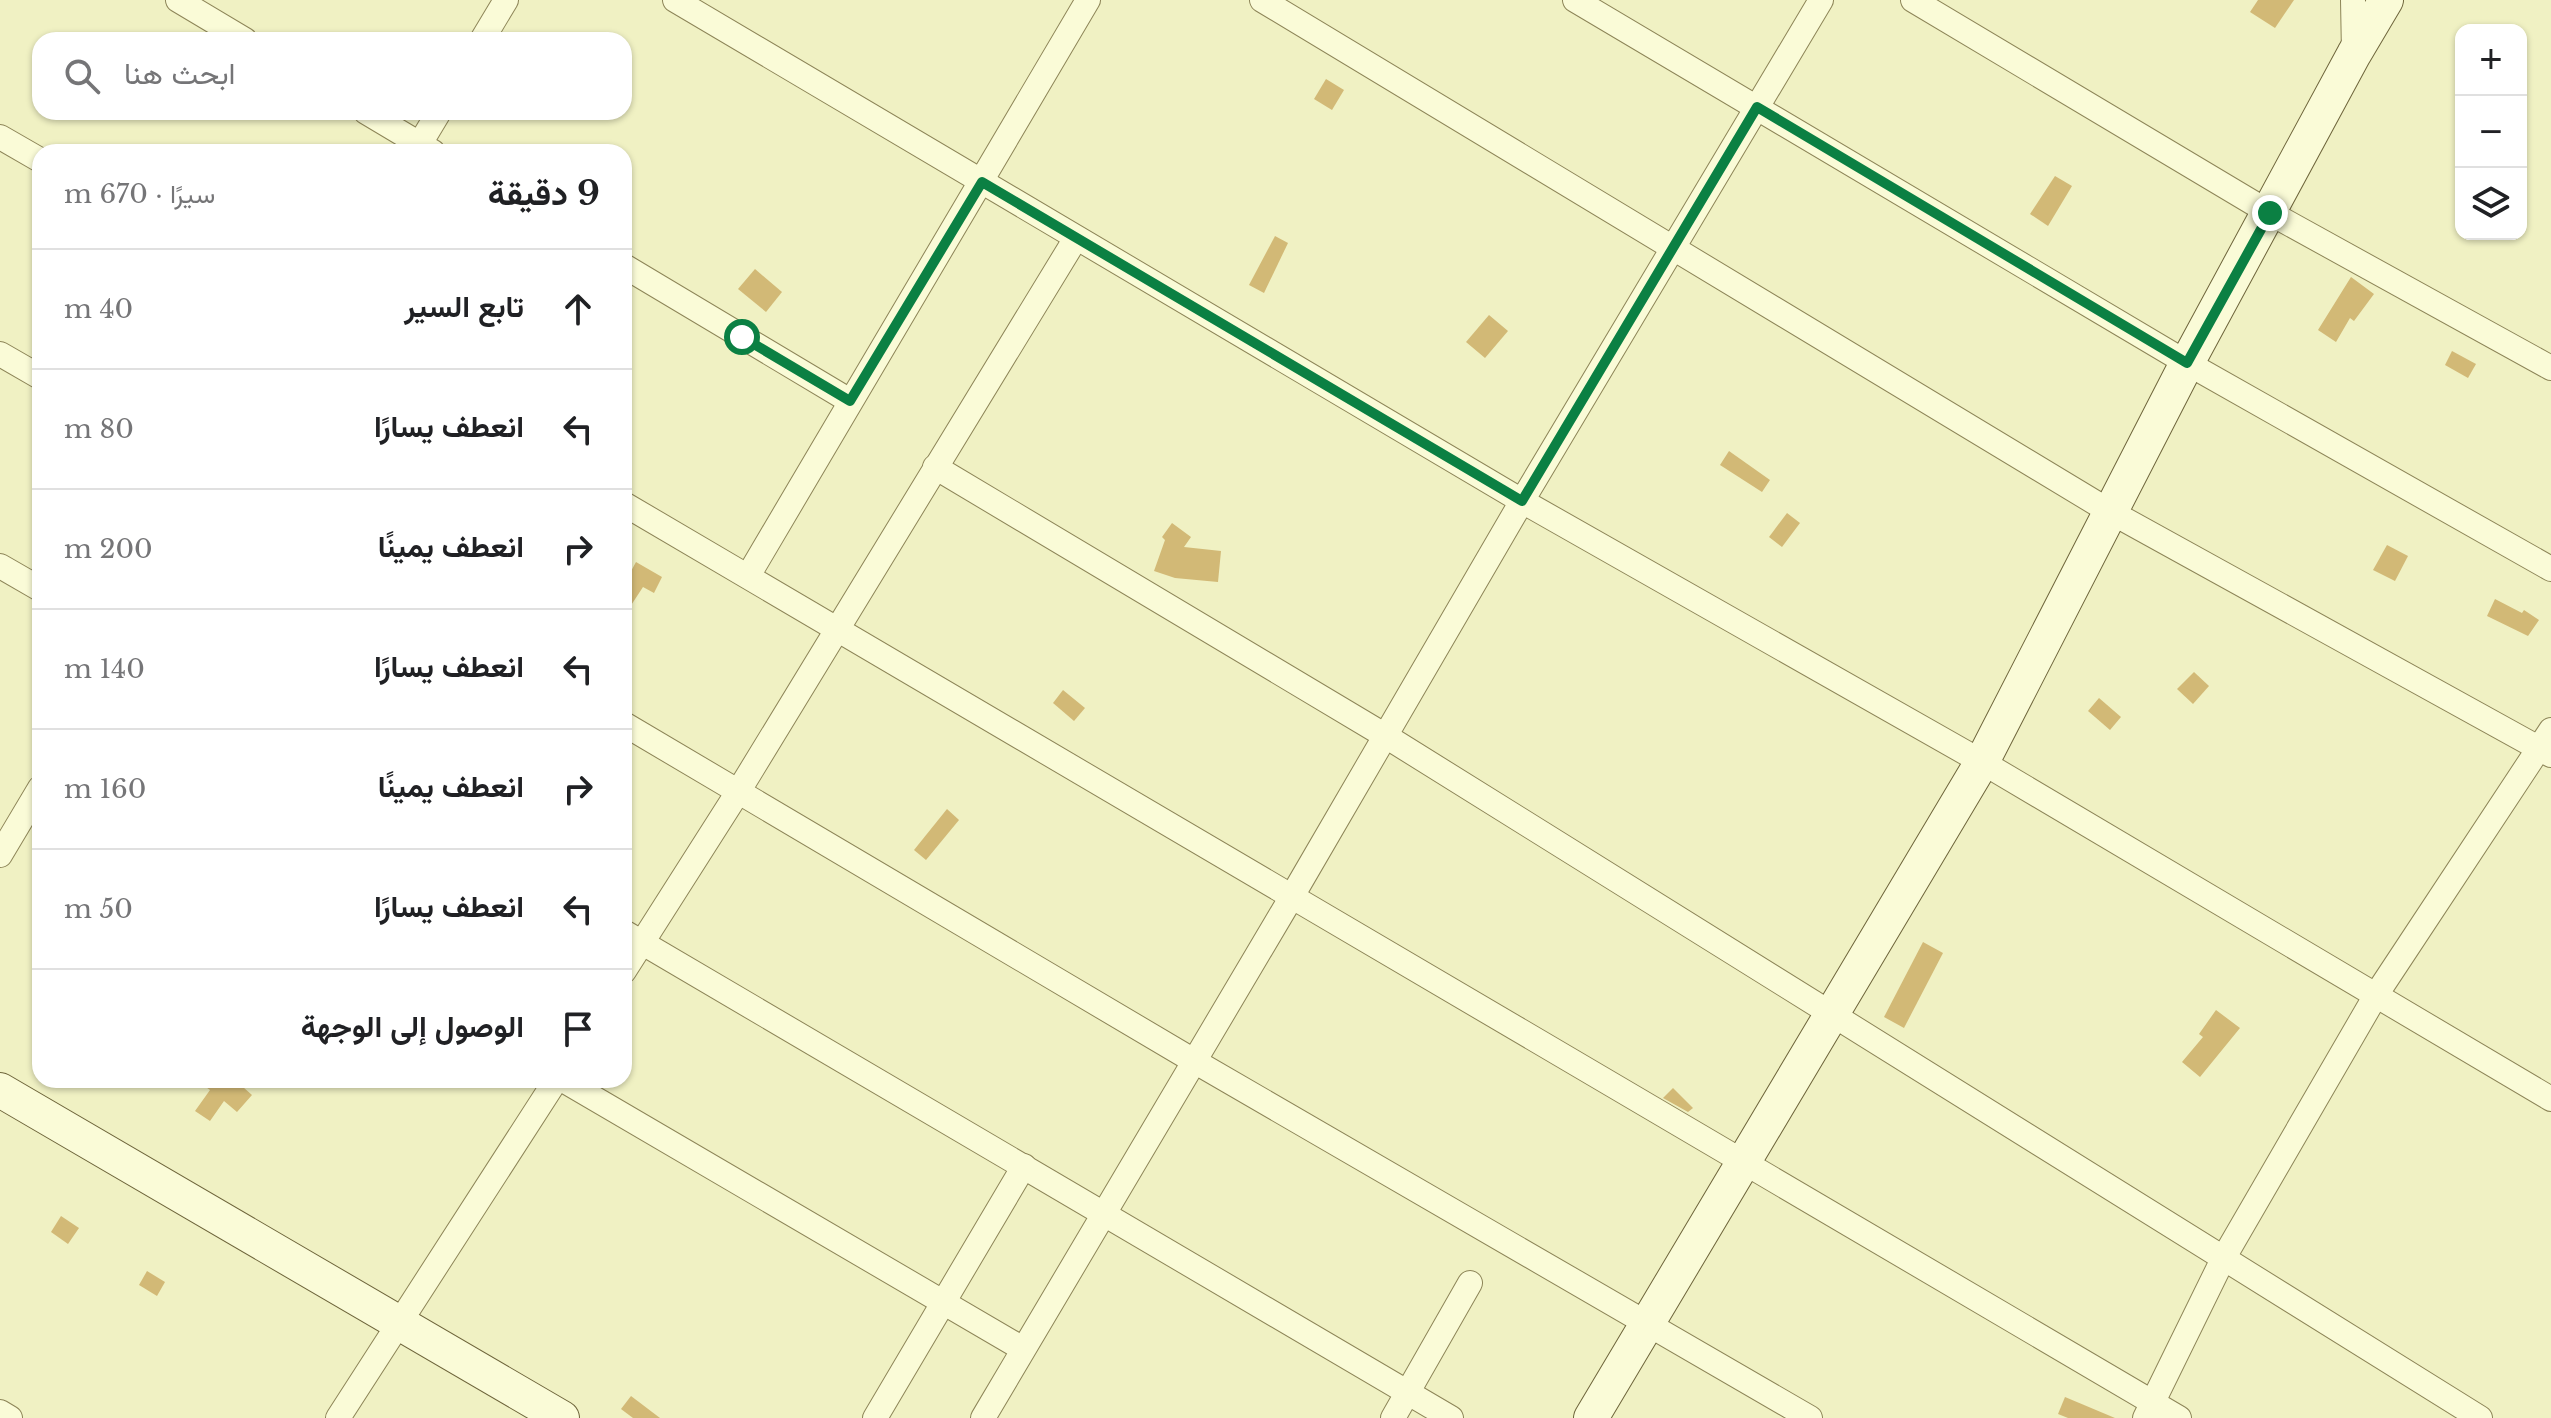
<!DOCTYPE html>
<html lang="ar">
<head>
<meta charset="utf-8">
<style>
	:root { --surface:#fff; --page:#f2f2f2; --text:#202124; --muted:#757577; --line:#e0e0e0 }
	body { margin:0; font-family:"Libre Baskerville",Vazirmatn,serif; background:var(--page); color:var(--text); direction:rtl }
	.controls { position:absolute; right:24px; top:24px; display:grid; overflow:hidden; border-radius:16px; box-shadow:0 2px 6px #0004 }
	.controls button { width:72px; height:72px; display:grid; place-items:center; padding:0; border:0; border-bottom:2px solid var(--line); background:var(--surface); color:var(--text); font:40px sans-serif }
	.stop { position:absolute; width:24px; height:24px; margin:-18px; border:6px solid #0b8043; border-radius:50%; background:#fff }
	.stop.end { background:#0b8043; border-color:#fff; box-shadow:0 2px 8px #0008 }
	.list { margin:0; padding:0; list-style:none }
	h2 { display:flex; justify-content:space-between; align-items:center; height:104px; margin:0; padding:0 32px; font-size:34px }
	h2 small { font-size:26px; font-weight:400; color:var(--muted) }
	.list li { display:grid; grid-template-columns:52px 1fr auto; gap:24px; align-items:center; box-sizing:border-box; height:120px; padding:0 32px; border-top:2px solid var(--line) }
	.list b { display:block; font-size:30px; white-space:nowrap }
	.list em { font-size:26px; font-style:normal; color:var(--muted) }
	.icon { flex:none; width:44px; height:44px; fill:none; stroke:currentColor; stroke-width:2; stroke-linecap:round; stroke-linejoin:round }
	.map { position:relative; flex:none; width:2551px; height:1418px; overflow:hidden; direction:ltr }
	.search { position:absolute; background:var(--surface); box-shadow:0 2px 6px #0004; left:32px; top:32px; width:600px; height:88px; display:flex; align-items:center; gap:20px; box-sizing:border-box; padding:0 28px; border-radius:24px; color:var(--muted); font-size:30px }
	.panel { position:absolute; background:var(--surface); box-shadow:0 2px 6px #0004; left:32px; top:144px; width:600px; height:944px; border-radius:24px; direction:rtl }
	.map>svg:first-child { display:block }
</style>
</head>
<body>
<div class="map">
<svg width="2551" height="1418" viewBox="0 0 2551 1418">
	<rect width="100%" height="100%" fill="#f0f1c3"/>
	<g fill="#d2b976">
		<polygon points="2258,0 2294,0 2275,28 2250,12"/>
		<polygon points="1326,79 1344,90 1332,110 1314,99"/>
		<polygon points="2055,176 2072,186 2048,226 2030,214"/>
		<polygon points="1275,236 1288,243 1264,293 1249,285"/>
		<polygon points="755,269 782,292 766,312 738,289"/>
		<polygon points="2351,277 2374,294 2354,321 2350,318 2336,342 2318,330"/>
		<polygon points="1489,315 1508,331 1485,358 1466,342"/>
		<polygon points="2452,351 2476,364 2468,378 2445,365"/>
		<polygon points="1729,451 1770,480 1762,492 1720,465"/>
		<polygon points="1787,513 1800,523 1782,547 1769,537"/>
		<polygon points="1172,523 1191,537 1184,547 1221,551 1218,582 1175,578 1154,571 1165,540 1162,537"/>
		<polygon points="2387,545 2408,556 2395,581 2373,570"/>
		<polygon points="636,562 662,577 654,593 643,587 624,616 624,584"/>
		<polygon points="2495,599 2522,613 2524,610 2539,620 2528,636 2487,616"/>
		<polygon points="2194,672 2209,686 2193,704 2177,689"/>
		<polygon points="1063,690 1085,708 1074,721 1053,703"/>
		<polygon points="2099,698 2121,717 2110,730 2088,711"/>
		<polygon points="947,809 959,820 926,860 914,850"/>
		<polygon points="1923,942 1943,953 1904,1028 1884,1017"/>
		<polygon points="2216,1010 2240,1028 2200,1077 2182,1062 2203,1037 2199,1034"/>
		<polygon points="196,1080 235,1080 252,1095 237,1112 224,1101 210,1121 195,1111 210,1090"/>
		<polygon points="1673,1088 1693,1108 1688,1112 1663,1098"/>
		<polygon points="61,1216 79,1228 68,1244 51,1232"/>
		<polygon points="147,1271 165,1282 157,1296 139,1285"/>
		<polygon points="631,1396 660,1418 633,1418 621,1409"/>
		<polygon points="2065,1397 2115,1418 2068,1418 2058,1414"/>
	</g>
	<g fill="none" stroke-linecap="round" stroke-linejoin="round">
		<defs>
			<g id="street">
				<polyline points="178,0 245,40"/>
				<polyline points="675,0 1522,501 1982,762 2551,1099"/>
				<polyline points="1262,0 2109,511 2551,755"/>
				<polyline points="1575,0 2187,363 2551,569"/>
				<polyline points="1913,0 2270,213 2551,368"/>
				<polyline points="2353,0 2354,54"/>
				<polyline points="482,40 506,0"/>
				<polyline points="366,112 433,152"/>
				<polyline points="0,137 40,160"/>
				<polyline points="415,152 439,112"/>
				<polyline points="624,266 850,401"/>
				<polyline points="0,354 40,377"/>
				<polyline points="935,467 1384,735 2480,1418"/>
				<polyline points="624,504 2179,1418"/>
				<polyline points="0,566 40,589"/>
				<polyline points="748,576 1088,0"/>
				<polyline points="624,724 1194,1061 1810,1418"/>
				<polyline points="0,855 40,788"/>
				<polyline points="624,932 1451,1418"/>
				<polyline points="624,971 738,792 1076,238"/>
				<polyline points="563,1080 1023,1349"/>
				<polyline points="0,1412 10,1418"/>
				<polyline points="338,1418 556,1080"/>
				<polyline points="875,1418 1024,1166"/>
				<polyline points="983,1418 1291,898 1522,501 1821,0"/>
				<polyline points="1393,1418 1470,1283"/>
				<polyline points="2145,1418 2223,1259 2376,995 2551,730"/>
			</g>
			<g id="secondary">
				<polyline points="0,1090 562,1418"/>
				<polyline points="1591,1418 1982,762 2187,363 2354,54 2386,0"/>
			</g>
		</defs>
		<use href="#street" stroke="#8d8558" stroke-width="26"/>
		<use href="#secondary" stroke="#6e653b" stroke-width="36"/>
		<use href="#street" stroke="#fafbd7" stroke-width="24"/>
		<use href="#secondary" stroke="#fafbd7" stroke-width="34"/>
	</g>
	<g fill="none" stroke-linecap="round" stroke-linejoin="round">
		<polyline stroke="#0b8043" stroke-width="10" points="742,337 850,401 982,182 1522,501 1757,107 2187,363 2270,213"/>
	</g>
</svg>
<div class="controls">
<button>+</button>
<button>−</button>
<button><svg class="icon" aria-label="layers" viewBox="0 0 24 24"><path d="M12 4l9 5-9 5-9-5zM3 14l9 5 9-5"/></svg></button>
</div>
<div class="stop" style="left:742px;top:337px"></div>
<div class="stop end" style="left:2270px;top:213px"></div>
<div class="search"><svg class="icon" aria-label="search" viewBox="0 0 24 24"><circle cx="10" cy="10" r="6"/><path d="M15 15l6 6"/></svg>ابحث هنا</div>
<section class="panel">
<h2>9 دقيقة<small>سيرًا · 670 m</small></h2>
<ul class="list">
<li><svg class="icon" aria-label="ahead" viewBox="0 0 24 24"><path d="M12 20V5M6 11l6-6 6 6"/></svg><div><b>تابع السير</b></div><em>40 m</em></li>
<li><svg class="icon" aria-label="left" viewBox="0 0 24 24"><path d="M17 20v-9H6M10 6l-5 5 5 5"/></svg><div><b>انعطف يسارًا</b></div><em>80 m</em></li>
<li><svg class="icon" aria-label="right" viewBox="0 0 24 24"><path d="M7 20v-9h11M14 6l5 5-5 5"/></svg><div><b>انعطف يمينًا</b></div><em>200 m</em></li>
<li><svg class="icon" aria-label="left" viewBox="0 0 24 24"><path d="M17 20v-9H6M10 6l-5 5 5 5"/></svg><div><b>انعطف يسارًا</b></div><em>140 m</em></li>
<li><svg class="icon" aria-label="right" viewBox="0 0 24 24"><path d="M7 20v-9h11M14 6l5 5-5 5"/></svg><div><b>انعطف يمينًا</b></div><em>160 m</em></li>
<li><svg class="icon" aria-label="left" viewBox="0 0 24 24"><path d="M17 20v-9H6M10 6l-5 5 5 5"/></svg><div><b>انعطف يسارًا</b></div><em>50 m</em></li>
<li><svg class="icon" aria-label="arrive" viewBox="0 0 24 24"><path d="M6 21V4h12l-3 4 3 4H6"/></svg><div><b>الوصول إلى الوجهة</b></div></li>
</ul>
</section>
</div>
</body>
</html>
